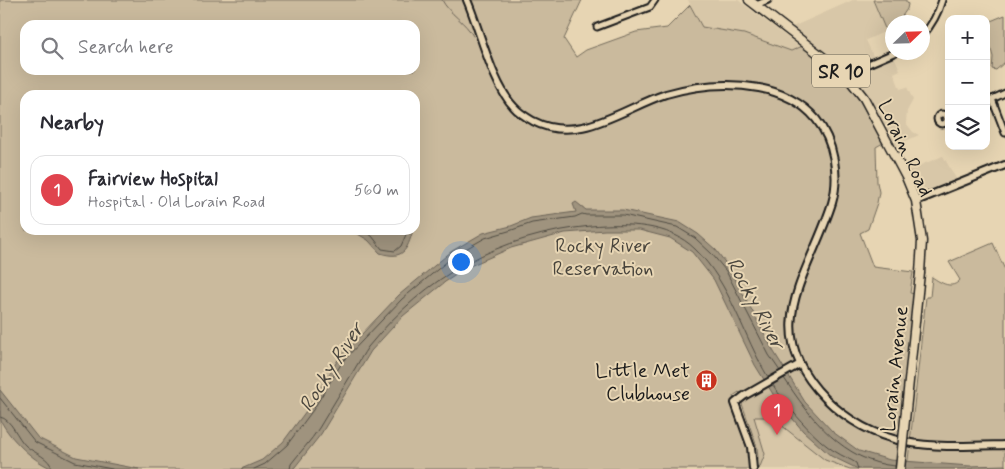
<!DOCTYPE html>
<html lang="en">
<head>
<meta charset="utf-8">
<style>
	:root { --surface:#fff; --page:#f2f2f3; --text:#2b2b33; --muted:#7c7c81; --line:#e1e1e2; --accent:#c8321e }
	body { margin:0; font-family:Mynerve,sans-serif; background:var(--page); color:var(--text) }
	.controls { position:absolute; right:15px; top:15px; display:grid; overflow:hidden; border-radius:10px; box-shadow:0 5px 20px #0002 }
	.controls button { width:45px; height:45px; display:grid; place-items:center; padding:0; border:0; border-bottom:1px solid var(--line); background:var(--surface); color:var(--text); font:25px sans-serif }
	.compass { position:absolute; left:885px; top:15px; width:45px; height:45px; border-radius:50%; background:var(--surface); box-shadow:0 5px 20px #0002; rotate:67deg }
	.you { position:absolute; left:460px; top:261px; width:18px; height:18px; margin:-12px; border:4px solid #fff; border-radius:50%; background:#1a73e8; box-shadow:0 0 0 8px #1a73e833 }
	.badge { display:grid; place-items:center; width:32px; height:32px; border-radius:50%; background:var(--accent); color:#fff; font-size:16px; font-weight:700 }
	.pin { position:absolute; translate:-50% -41px; filter:drop-shadow(0 1px 2px #0008) }
	.pin::after { content:''; position:absolute; top:26px; width:18px; height:15px; background:inherit; clip-path:polygon(0 0,100% 0,50% 100%) }
	.list { margin:0; padding:0; list-style:none }
	h2 { display:flex; justify-content:space-between; align-items:center; height:65px; margin:0; padding:0 20px; font-size:21px }
	h2 small { font-size:16px; font-weight:400; color:var(--muted) }
	.list li { display:grid; grid-template-columns:32px 1fr auto; gap:15px; align-items:center; box-sizing:border-box; height:70px; margin:0 10px 10px; padding:0 10px; border:1px solid var(--line); border-radius:15px }
	.list b { display:block; font-size:19px; white-space:nowrap }
	.list p { margin:0; font-size:16px; white-space:nowrap; color:var(--muted) }
	.list em { font-size:16px; font-style:normal; color:var(--muted) }
	.icon { flex:none; width:28px; height:28px; fill:none; stroke:currentColor; stroke-width:2; stroke-linecap:round; stroke-linejoin:round }
	.map { position:relative; flex:none; width:1005px; height:469px; overflow:hidden }
	.search { position:absolute; background:var(--surface); box-shadow:0 5px 20px #0002; left:20px; top:20px; width:400px; height:55px; display:flex; align-items:center; gap:12px; box-sizing:border-box; padding:0 18px; border-radius:15px; color:var(--muted); font-size:19px }
	.panel { position:absolute; background:var(--surface); box-shadow:0 5px 20px #0002; left:20px; top:90px; width:400px; height:145px; border-radius:15px }
	.map>svg:first-child { display:block }
</style>
</head>
<body>
<div class="map">
<svg width="1005" height="469" viewBox="0 0 1005 469">
	<rect width="100%" height="100%" fill="#e7d5b3"/>
	<filter id="ink" filterUnits="userSpaceOnUse"><feTurbulence type="fractalNoise" baseFrequency=".02" numOctaves="2"/><feDisplacementMap in="SourceGraphic" scale="10" xChannelSelector="R" yChannelSelector="G"/><feConvolveMatrix kernelMatrix="1 2 1 2 8 2 1 2 1" color-interpolation-filters="sRGB"/></filter>
	<g filter="url(#ink)">
		<g fill="#d8c7a8">
			<polygon points="688,0 738,0 800,47 791,51 744,34 702,27"/>
			<polygon points="853,0 873,0 886,31 866,40 877,65 895,58 900,70 894,73 900,89 907,87 913,100 907,111 906,123 913,132 919,135 892,147 866,96 790,28"/>
			<polygon points="943,156 958,182 919,197 906,171"/>
			<polygon points="754,417 771,417 825,460 850,469 759,469 765,454"/>
		</g>
		<g fill="#caba9d" stroke="#736b5c" fill-rule="evenodd">
			<path d="M 0,0 L 582,0 L 564,39 L 576,57 L 586,50 L 636,32 L 667,28 L 690,5 L 702,27 L 744,34 L 791,51 L 805,45 L 847,78 L 883,143 L 876,147 L 877,182 L 879,192 L 877,203 L 868,229 L 860,233 L 873,267 L 913,272 L 910,293 L 921,295 L 896,469 L 850,469 L 825,460 L 771,417 L 754,417 L 765,454 L 759,469 L 757,447 L 740,398 L 743,396 L 739,392 L 733,396 L 751,448 L 753,469 L 0,469 ZM 25,25 L 415,25 L 415,70 L 25,70 ZM 25,95 L 415,95 L 415,230 L 25,230 Z"/>
			<polygon points="873,0 905,0 908,4 907,9 898,22 892,22 892,28 886,31"/>
			<polygon points="1005,15 1005,62 996,70 992,69 993,57 991,49 986,46 986,23"/>
			<path d="M 993,243 L 1005,270 L 1005,469 L 907,469 L 926,297 L 930,297 L 932,277 C 941,283 952,290 960,280 L 949,262 Z"/>
		</g>
		<g fill="#9f937e" stroke="#6b6357">
			<polygon points="576,202 586,210 623,210 679,222 698,234 716,250 730,269 774,352 805,402 833,432 859,451 890,460 970,466 1005,465 1005,469 858,469 831,456 803,431 776,399 755,365 714,280 692,252 670,238 639,230 605,230 565,233 511,248 470,266 445,282 403,316 371,351 321,434 295,467 292,469 241,469 262,460 283,442 309,407 339,358 399,295 452,251 483,233 511,226 531,218 576,212 573,204"/>
			<path d="M 351,230 L 413,230 C 407,251 403,260 380,253 L 368,240 Z"/>
			<path d="M 0,390 L 38,438 L 76,457 L 139,469 L 54,469 C 36,464 9,438 1,421 C 0,413 0,398 0,390 Z"/>
		</g>
		<g fill="none" stroke-linecap="round" stroke-linejoin="round">
			<g stroke="#504c43" stroke-width="1">
				<polyline points="362,230 372,236 382,249 395,251 401,246 408,230"/>
				<path d="M 784,378 C 810,418 844,462 895,466"/>
				<path d="M 773,385 C 785,404 816,441 836,452 C 842,456 850,459 856,463 L 858,469"/>
				<polyline points="0,398 35,442 75,462 112,469"/>
				<path d="M 0,417 C 12,419 17,438 26,446 C 34,453 51,458 52,469"/>
				<polyline points="254,469 265,464 287,445 313,410 343,361 402,299 455,255 485,238 512,230 532,223 575,217 582,214 586,215 623,215 677,227 695,238 712,254 726,271 769,355 780,371"/>
				<path d="M 290,469 L 291,464 C 300,452 311,441 319,428 C 331,409 342,389 354,370 C 359,362 363,354 368,347 C 427,275 499,235 591,226 C 626,223 669,223 695,249 C 731,284 743,336 768,377"/>
			</g>
			<path stroke="#6b6357" stroke-width="1" d="M 442,0 C 449,14 466,22 473,36"/>
			<defs>
				<g id="minor">
					<polyline points="756,5 768,0"/>
					<polyline points="597,27 650,7 655,0"/>
					<path d="M 922,36 C 932,25 938,14 942,0"/>
					<polyline points="845,74 896,52"/>
					<polyline points="992,99 1005,133"/>
					<polyline points="986,102 1005,93"/>
					<circle cx="942" cy="119" r="5"/>
				</g>
				<g id="tertiary">
					<path d="M 467,0 C 480,30 492,84 514,107 C 519,113 526,117 533,121 C 579,145 623,108 666,94 C 697,85 727,82 759,88 C 780,92 802,102 816,119 C 834,141 840,176 832,203 C 809,276 757,329 825,398 C 879,452 935,447 1005,445"/>
					<polyline points="916,201 1005,165"/>
					<polyline points="753,469 751,447 735,403 744,396 800,364"/>
				</g>
				<polyline id="primary" points="749,0 845,74 864,98 906,177 916,201 922,241 920,273"/>
			</defs>
			<use href="#minor" stroke="#1c1c1c" stroke-width="9"/>
			<use href="#tertiary" stroke="#1c1c1c" stroke-width="10"/>
			<use href="#primary" stroke="#1c1c1c" stroke-width="11"/>
			<use href="#minor" stroke="#e7d5b3" stroke-width="5"/>
			<use href="#tertiary" stroke="#e7d5b3" stroke-width="6"/>
			<use href="#primary" stroke="#e7d5b3" stroke-width="8"/>
			<defs>
				<polyline id="primary-bridge" points="900,469 920,273"/>
			</defs>
			<use href="#primary-bridge" stroke="#1c1c1c" stroke-width="11" stroke-linecap="butt"/>
			<use href="#primary-bridge" stroke="#e7d5b3" stroke-width="8"/>
		</g>
	</g>
	<defs>
		<symbol id="building-disc" viewBox="-11 -11 22 22"><circle r="9.5" fill="#c8321e" stroke="#e7d5b3"/><path d="M-4-6H4V6H1V3H-1V6H-4ZM-2.5-4.3h1.7v1.8h-1.7ZM.8-4.3h1.7v1.8H.8ZM-2.5-1h1.7V.8h-1.7ZM.8-1h1.7V.8H.8Z" fill="#fff"/></symbol>
	</defs>
	<g fill-rule="evenodd">
		<use href="#building-disc" x="694" y="368" width="25" height="25"/>
	</g>
	<g text-anchor="middle" stroke-width="4" stroke-linejoin="round" paint-order="stroke">
		<rect fill="#e7d5b3" stroke="#595449" stroke-width="1" x="812" y="54.5" width="58" height="33" rx="4"/>
		<g font-size="19" font-weight="bold" fill="#1c1c1c">
			<text x="841" y="78">SR 10</text>
		</g>
		<g font-size="20" fill="#1c1c1c" stroke="#e7d5b3">
			<text transform="translate(906 148) rotate(65)" y="7">Lorain Road</text>
			<text transform="translate(894 369) rotate(-84)" y="7">Lorain Avenue</text>
		</g>
		<g font-size="20" fill="#48443c" stroke="#e7d5b3">
			<text x="603" y="252">Rocky River<tspan x="603" dy="23">Reservation</tspan></text>
		</g>
		<g font-size="20" fill="#1c1c1c" stroke="#e7d5b3" text-anchor="end">
			<text x="690" y="377">Little Met<tspan x="690" dy="23">Clubhouse</tspan></text>
		</g>
		<g font-size="21" font-style="italic" fill="#4a463e" stroke="#e7d5b3">
			<text transform="translate(756 303) rotate(62)" y="7">Rocky River</text>
			<text transform="translate(331 367) rotate(-57)" y="7">Rocky River</text>
		</g>
	</g>
</svg>
<div class="controls">
<button>+</button>
<button>−</button>
<button><svg class="icon" aria-label="layers" viewBox="0 0 24 24"><path d="M12 4l9 5-9 5-9-5zM3 14l9 5 9-5"/></svg></button>
</div>
<svg class="compass" viewBox="-18 -18 36 36"><path d="M0-13l5 13h-10z" fill="#e53935"/><path d="M0 13l5-13h-10z" fill="#7c7c81"/></svg>
<div class="you"></div>
<div class="pin badge" style="left:777px;top:435px;background:#e0444e">1</div>
<div class="search"><svg class="icon" aria-label="search" viewBox="0 0 24 24"><circle cx="10" cy="10" r="6"/><path d="M15 15l6 6"/></svg>Search here</div>
<section class="panel">
<h2>Nearby<small></small></h2>
<ul class="list">
<li><span class="badge" style="background:#e0444e">1</span><div><b>Fairview Hospital</b><p>Hospital · Old Lorain Road</p></div><em>560 m</em></li>
</ul>
</section>
</div>
</body>
</html>
